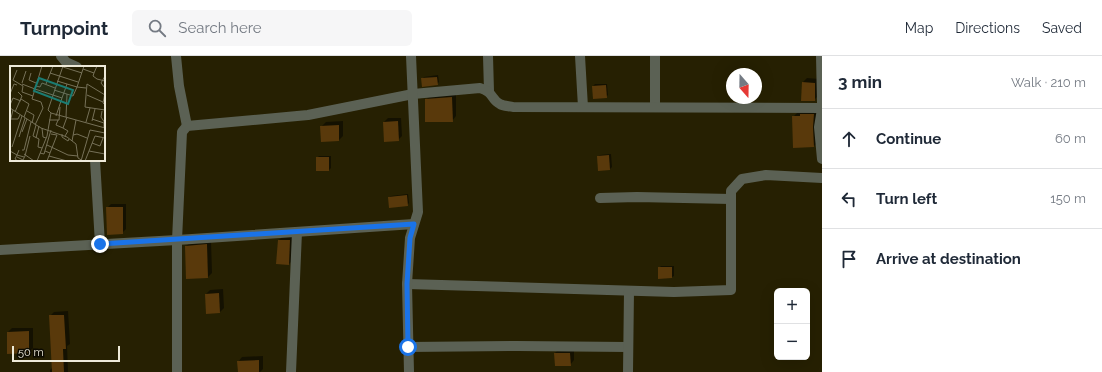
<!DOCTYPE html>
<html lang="en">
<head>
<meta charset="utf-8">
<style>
	:root { --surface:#fff; --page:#f6f6f7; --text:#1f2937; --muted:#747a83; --line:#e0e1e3 }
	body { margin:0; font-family:Raleway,sans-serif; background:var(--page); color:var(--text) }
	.controls { position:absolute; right:12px; bottom:12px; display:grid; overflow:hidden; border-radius:6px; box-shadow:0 4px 16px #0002 }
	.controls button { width:36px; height:36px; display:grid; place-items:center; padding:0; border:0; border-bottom:1px solid var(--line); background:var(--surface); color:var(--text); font:20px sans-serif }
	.compass { position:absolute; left:726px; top:12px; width:36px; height:36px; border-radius:50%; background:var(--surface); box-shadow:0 4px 16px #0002; rotate:160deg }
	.scale { position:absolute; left:12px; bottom:10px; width:108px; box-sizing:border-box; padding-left:4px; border:2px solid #eeead9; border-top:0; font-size:11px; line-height:14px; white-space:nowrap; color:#eeead9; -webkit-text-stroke:3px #0c0a01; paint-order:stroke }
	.stop { position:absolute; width:12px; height:12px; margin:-9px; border:3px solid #1a73e8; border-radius:50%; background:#fff }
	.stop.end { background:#1a73e8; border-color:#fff; box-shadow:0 1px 4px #0008 }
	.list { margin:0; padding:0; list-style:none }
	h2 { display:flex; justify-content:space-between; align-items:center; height:52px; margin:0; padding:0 16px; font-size:17px }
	h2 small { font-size:13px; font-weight:400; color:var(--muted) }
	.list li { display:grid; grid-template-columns:26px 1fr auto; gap:12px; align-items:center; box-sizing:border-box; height:60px; padding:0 16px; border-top:1px solid var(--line) }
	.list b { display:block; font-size:15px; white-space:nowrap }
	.list em { font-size:13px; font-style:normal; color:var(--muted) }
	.icon { flex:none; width:22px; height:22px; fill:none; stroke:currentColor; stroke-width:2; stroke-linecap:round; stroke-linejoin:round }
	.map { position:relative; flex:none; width:822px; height:316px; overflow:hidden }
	header { display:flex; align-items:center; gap:24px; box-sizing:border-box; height:56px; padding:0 20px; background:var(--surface); border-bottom:1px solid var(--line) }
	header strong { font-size:19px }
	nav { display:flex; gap:22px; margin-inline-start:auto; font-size:14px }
	.search { width:280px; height:36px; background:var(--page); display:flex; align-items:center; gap:10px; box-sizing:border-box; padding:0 14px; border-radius:6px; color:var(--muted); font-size:15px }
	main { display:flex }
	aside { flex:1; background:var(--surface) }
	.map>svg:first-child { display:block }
</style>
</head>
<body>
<header>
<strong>Turnpoint</strong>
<div class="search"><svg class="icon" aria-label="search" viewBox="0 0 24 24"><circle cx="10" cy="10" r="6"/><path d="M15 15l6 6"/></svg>Search here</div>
<nav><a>Map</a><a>Directions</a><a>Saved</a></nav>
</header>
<main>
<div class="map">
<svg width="822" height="316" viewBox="0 0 822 316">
	<rect width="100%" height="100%" fill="#262002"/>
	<g fill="#0007">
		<polygon points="438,19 439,26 437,28 422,23 424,21"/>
		<polygon points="807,22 819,23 818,40 814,44 803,26"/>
		<polygon points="595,28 607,28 608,39 606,41 593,30"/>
		<polygon points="456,37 456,60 452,65 426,44 430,40"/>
		<polygon points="818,55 818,86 814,90 793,61 797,57"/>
		<polygon points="388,62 401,62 402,80 398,84 384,66"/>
		<polygon points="343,65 343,80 339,84 322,70 326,66"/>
		<polygon points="611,98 612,111 610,113 598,100 600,99"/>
		<polygon points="319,100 331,100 331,112 329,114 317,102"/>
		<polygon points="408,138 409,147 407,149 389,141 391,140"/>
		<polygon points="111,148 126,148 126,173 122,177 107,152"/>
		<polygon points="283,180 294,180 293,204 289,208 279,184"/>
		<polygon points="211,185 212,217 208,221 186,190 191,186"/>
		<polygon points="661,210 674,210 674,220 672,221 659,212"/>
		<polygon points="223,233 224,252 220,256 207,257 206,238 210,234"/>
		<polygon points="68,255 70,288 67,290 68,316 50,316 50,314 53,311 50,260 54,256"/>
		<polygon points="12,272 33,272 33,292 29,296 8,276"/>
		<polygon points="559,293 574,293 574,304 570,309 555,297"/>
		<polygon points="263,300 263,313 260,316 239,316 238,306 242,301"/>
	</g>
	<g fill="#59390b">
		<polygon points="437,21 438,29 422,31 421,22"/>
		<polygon points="802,26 815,27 815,45 801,45"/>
		<polygon points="606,29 607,42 593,43 592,30"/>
		<polygon points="452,41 453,66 425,66 425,43"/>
		<polygon points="800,58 814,58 813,71 814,91 793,92 792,60 800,60"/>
		<polygon points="398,65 399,85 384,86 383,66"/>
		<polygon points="339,69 339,85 321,86 320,70"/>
		<polygon points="609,99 610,114 598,115 597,100"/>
		<rect x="316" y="101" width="13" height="14"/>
		<polygon points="407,139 408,150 389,152 388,141"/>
		<polygon points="106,151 123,151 123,178 107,179"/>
		<polygon points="278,184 290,184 289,209 276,208"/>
		<polygon points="207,188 208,222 186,223 185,190"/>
		<polygon points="658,211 672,211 672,222 658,223"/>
		<polygon points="219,237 220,257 206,258 205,238"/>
		<polygon points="49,259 64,259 66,293 63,293 64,316 52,316"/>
		<polygon points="29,275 29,297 7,298 7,276"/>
		<polygon points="554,297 570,297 571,310 555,310"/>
		<polygon points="259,304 259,316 238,316 237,305"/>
	</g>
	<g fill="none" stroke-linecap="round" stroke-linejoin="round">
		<g stroke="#5b6154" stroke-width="10">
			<polyline points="61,0 66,6 77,11"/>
			<polyline points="176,0 179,30 187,70"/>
			<polyline points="488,0 489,35"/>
			<polyline points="580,0 583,51"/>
			<polyline points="655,0 655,51"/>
			<polyline points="821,0 822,47"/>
			<polyline points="822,53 819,71 822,103"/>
			<polyline points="95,104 100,188"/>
			<polyline points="600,142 637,141 731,143"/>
			<polyline points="0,194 177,184 414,168"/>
			<polyline points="407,228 674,236 731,234 731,135 742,123 766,119 822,122"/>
			<polyline points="408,291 518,290 628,291"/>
			<path d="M 177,316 L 177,184 L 182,76 L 187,70 L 308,59 L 413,38 L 480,32 C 494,36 491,44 500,48 C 503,50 509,50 513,51 L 822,52"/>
			<polyline points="291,316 297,176"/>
			<polyline points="409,316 407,228 410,182 418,156 411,0"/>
			<polyline points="628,316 629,235"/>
		</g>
	</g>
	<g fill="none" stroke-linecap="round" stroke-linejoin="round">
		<polyline stroke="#1a73e8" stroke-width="5" points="100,188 414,168 410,182 407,228 408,291"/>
	</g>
	<g transform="translate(10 10)">
		<rect width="95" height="95" fill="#262002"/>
		<path fill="none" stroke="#767158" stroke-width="1" d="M 53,1 L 72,7M 73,3 L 84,7 L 87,0M 7,4 L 3,14 L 13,20 L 12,26 L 23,30M 21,7 L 19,14 L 26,17M 40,7 L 68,16M 84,7 L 83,10 L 87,13 L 95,15M 95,10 L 91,17 L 95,22M 47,15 L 67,21 L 74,0M 12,17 L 16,5M 12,18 L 25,23 L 32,0M 36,18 L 43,0M 26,20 L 30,21 L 32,17 L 45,22M 44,24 L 63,30 L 67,21 L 76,22M 95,27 L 93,37 L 95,39M 0,28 L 4,18 L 7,19M 77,29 L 93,36M 95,29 L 77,18 L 75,41 L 95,44M 11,33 L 19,38 L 14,51M 0,39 L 3,32 L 11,35M 0,42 L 31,62 L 57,71 L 66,78 L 68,92 L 73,95M 17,45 L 24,49 L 22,57M 92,45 L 91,51 L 95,57M 5,46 L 12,30 L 8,26M 41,47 L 95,62M 46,50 L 52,32M 56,51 L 57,28M 0,53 L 8,53 L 10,49M 82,53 L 94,57 L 94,61M 39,54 L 49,54 L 50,41M 48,54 L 46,59 L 53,62M 82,55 L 85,43M 0,56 L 3,44M 76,56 L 80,42M 25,59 L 33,42 L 31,36 L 22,33 L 25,23 L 52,32 L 57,18M 26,59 L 23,70 L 29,73 L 28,81 L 32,82M 32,62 L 33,71 L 36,72M 12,66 L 17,53M 52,68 L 52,71 L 58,75 L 59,73M 63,69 L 67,68 L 77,72M 55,70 L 58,65 L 53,62 L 57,51M 9,71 L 15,52M 26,72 L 29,60M 62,75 L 66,54M 82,77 L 90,80 L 93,72M 37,79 L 58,89 L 68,90M 2,81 L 12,50M 9,84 L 7,89 L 14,91M 12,84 L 14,84 L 21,56M 0,85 L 7,89 L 5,93 L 8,95M 35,85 L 40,87 L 37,95M 79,85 L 95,88M 30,87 L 34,88 L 41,64M 40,87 L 47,69 L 41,68M 14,88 L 24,95M 39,90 L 57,95M 7,91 L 13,94 L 15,90 L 20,70M 27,95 L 37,70 L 41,47 L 38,44 L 53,0M 71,95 L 80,64 L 95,67M 75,95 L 85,70 L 95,72"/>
		<path fill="#1a7c73" fill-opacity="0.15" stroke="#1a7c73" stroke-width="2" d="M 29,12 L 63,24 L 58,38 L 24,25 Z"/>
		<rect width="95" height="95" fill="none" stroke="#eeead9" stroke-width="2"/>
	</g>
</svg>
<div class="controls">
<button>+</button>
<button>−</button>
</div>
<svg class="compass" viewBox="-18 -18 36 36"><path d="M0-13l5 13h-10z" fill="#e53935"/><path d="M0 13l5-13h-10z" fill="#747a83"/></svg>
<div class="scale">50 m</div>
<div class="stop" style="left:408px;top:291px"></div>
<div class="stop end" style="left:100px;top:188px"></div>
</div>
<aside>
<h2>3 min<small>Walk · 210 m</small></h2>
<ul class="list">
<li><svg class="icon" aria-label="ahead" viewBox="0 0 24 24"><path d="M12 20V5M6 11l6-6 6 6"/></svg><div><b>Continue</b></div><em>60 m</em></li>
<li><svg class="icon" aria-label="left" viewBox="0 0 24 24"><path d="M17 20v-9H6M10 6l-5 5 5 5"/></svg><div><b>Turn left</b></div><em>150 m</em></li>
<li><svg class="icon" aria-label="arrive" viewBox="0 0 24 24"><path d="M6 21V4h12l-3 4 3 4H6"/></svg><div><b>Arrive at destination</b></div></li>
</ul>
</aside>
</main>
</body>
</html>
